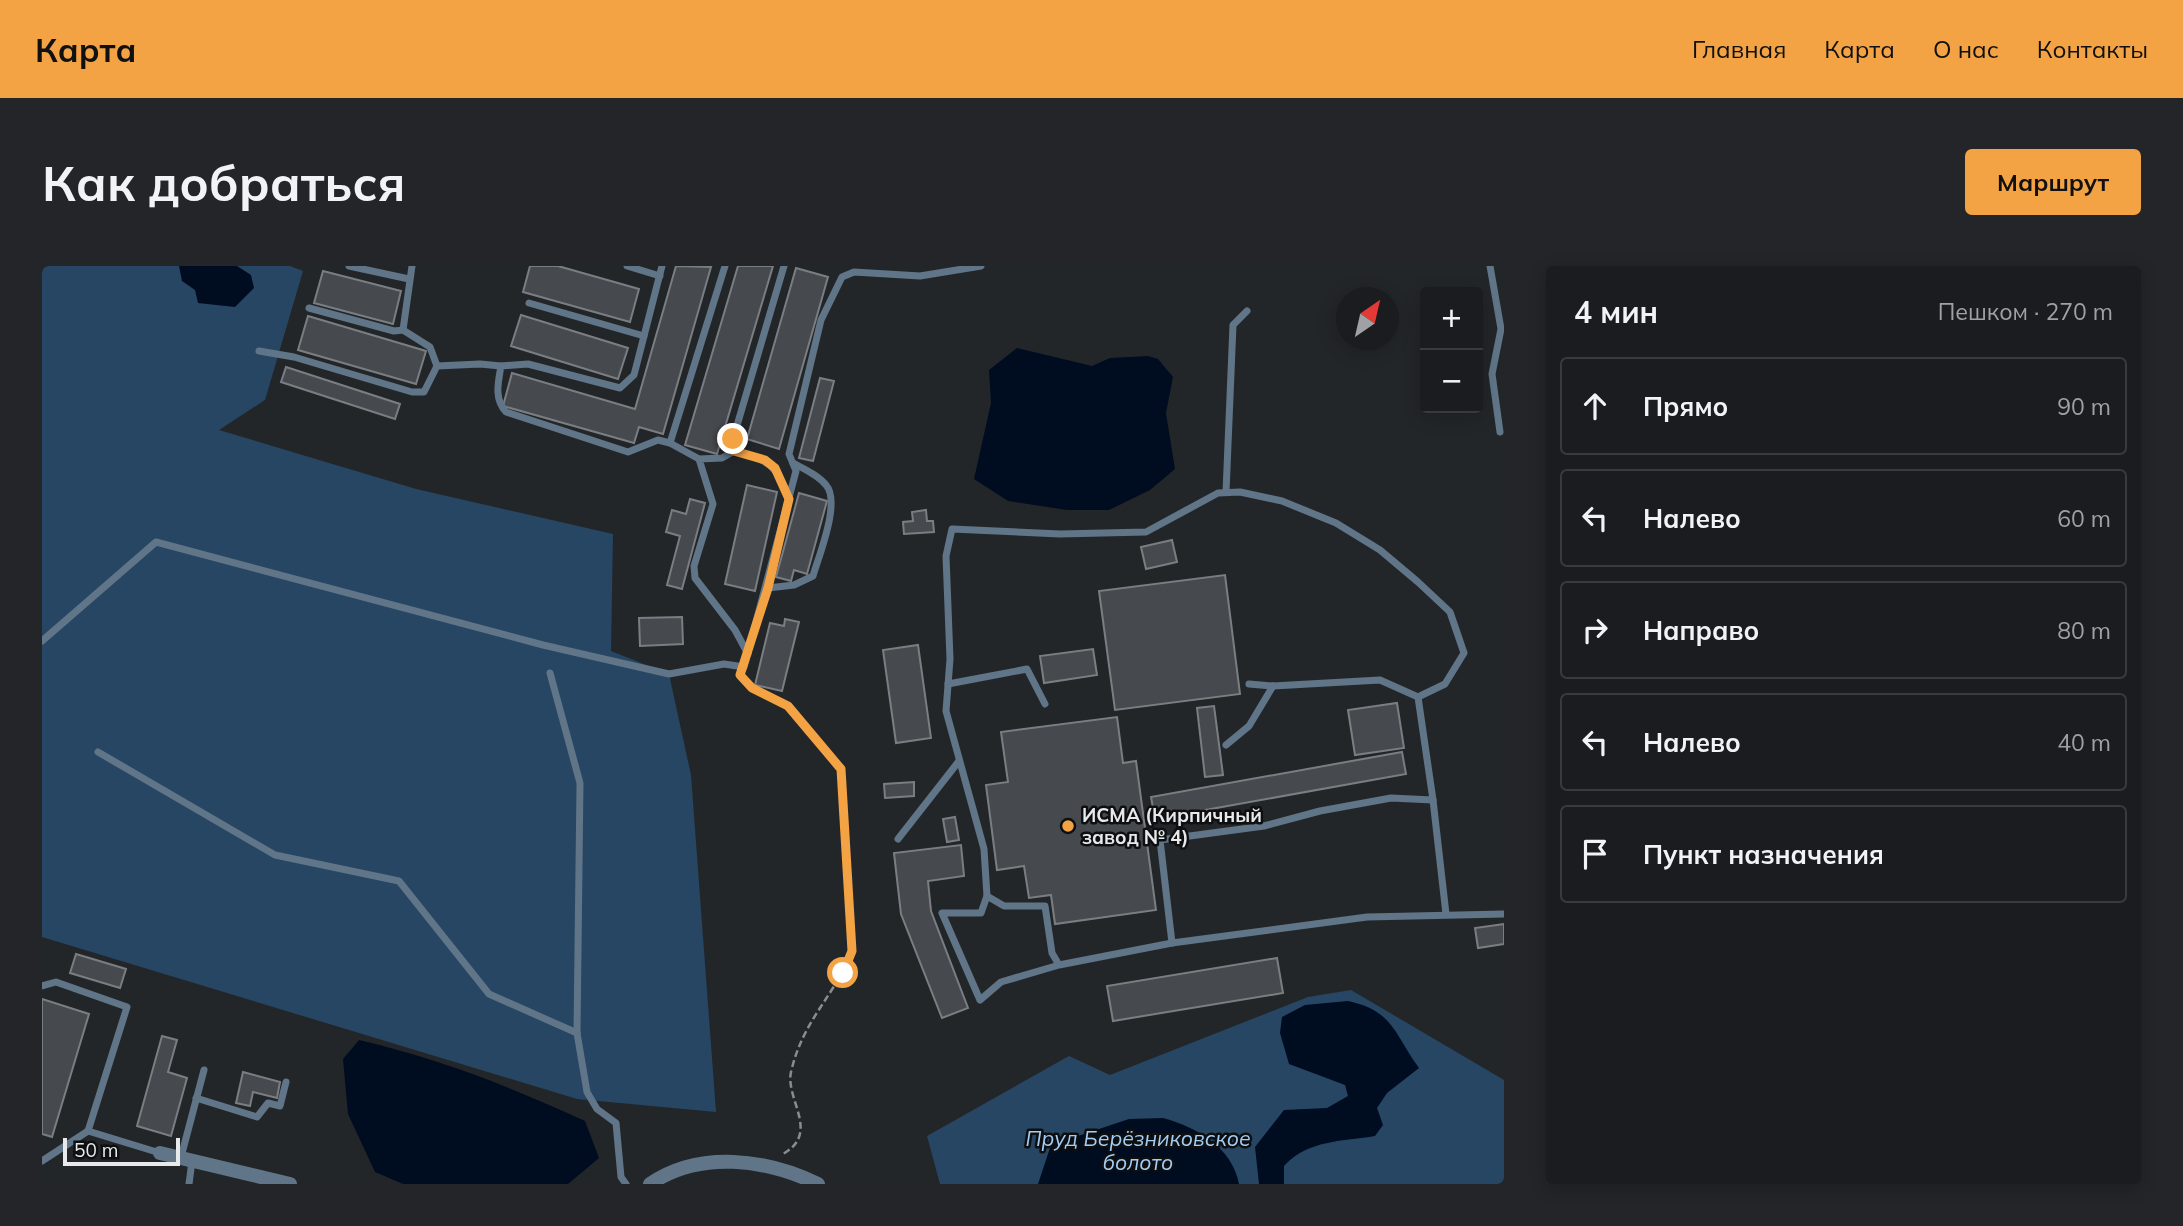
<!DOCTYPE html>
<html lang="ru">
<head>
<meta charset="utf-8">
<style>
	:root { --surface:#1a1c1f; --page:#232528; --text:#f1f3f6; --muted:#9fa1a4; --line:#383a3d; --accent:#f4a344 }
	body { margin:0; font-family:Mulish,sans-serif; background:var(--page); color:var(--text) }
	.controls { position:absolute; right:21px; top:21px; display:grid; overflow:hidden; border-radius:7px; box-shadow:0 4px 18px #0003 }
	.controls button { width:63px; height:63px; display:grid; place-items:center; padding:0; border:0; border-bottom:2px solid var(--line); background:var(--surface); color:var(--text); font:35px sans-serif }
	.compass { position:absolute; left:1294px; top:21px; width:63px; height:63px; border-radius:50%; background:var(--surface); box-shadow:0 4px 18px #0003; rotate:34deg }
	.scale { position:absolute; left:21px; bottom:18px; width:117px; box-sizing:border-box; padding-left:7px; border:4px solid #e7e9eb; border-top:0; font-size:19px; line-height:24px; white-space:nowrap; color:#e7e9eb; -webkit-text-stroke:5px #0e0f11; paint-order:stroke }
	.stop { position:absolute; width:21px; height:21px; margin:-16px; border:5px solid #f4a344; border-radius:50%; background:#fff }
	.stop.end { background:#f4a344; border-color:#fff; box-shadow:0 2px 7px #0008 }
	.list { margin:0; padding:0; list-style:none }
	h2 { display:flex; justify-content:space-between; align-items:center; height:91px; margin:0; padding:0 28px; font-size:30px }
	h2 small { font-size:23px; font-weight:400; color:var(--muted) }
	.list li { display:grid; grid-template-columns:46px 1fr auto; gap:21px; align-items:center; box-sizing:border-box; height:98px; margin:0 14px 14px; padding:0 14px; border:2px solid var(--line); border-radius:7px }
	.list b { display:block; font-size:26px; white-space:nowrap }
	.list em { font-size:23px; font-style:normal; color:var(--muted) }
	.icon { flex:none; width:38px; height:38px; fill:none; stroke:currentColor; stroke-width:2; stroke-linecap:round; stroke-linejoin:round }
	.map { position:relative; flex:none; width:1462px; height:918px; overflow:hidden; border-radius:7px }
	header { display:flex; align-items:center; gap:42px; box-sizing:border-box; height:98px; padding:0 35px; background:var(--accent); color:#111 }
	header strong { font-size:33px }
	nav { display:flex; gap:38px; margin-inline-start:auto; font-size:24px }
	.intro { display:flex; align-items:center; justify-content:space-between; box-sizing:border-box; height:168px; padding:0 42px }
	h1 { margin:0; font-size:49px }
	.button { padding:18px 32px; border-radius:7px; background:var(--accent); color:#111; font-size:24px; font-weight:700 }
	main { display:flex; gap:42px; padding:0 42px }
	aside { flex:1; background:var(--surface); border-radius:7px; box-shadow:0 4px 18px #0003 }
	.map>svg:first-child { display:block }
</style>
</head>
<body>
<header>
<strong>Карта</strong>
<nav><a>Главная</a><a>Карта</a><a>О нас</a><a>Контакты</a></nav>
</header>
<div class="intro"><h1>Как добраться</h1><a class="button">Маршрут</a></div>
<main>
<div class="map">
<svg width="1462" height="918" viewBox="0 0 1462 918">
	<rect width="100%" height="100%" fill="#232629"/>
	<g fill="#264663">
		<polygon points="0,0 248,0 261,5 223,134 177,164 374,223 571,268 569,385 627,408 649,509 674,846 535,833 0,671"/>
		<polygon points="1309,724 1462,814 1462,918 898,918 885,870 1027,790 1068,809 1266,731"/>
	</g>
	<g fill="#000c20">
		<polygon points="137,0 195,0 209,9 212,22 193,41 156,37 153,24 140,15"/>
		<polygon points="975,82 1050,100 1068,92 1106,90 1116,93 1131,111 1124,147 1133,203 1108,224 1067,244 1025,244 966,235 932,213 949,137 947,104"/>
		<path d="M 1306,735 C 1352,745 1352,768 1377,802 L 1345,827 L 1335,842 L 1341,859 L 1333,870 C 1302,875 1265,874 1242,900 L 1242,918 L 1217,918 L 1213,881 L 1242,844 L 1285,842 L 1306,830 L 1303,819 L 1247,798 L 1238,767 L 1240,751 L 1263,739 Z"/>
		<path d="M 317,774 C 401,794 464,819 543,855 L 557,892 L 526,918 L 361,918 L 333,906 L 306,848 L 301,793 Z"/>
		<path d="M 1121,852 C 1154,861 1190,881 1197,918 L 996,918 L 1009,879 L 1087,853 Z"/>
	</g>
	<g fill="#46494d" stroke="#7a7e82" stroke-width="2">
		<polygon points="488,0 516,0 597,23 588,56 481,26"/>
		<polygon points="634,0 669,1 621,168 597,161 592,177 461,140 470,107 593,143"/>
		<polygon points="696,0 731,0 675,188 643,179"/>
		<polygon points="754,2 786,11 737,183 705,173"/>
		<polygon points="281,5 359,25 351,58 272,37"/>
		<polygon points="479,49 586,82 576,113 469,80"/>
		<polygon points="266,50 384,85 374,118 256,84"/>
		<polygon points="244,101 358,138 353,153 239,116"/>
		<polygon points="778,112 792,115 771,195 757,192"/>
		<polygon points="705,219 735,226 713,325 683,318"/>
		<polygon points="757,227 785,235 765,308 752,304 749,315 734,311"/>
		<polygon points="648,233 663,237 640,323 625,319 638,270 624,266 630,244 644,248"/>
		<polygon points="884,244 885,255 891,255 892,266 862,268 861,256 871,255 870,246"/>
		<polygon points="1130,274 1135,296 1104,303 1099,281"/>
		<polygon points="1183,309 1198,428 1073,444 1057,325"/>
		<polygon points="640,351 641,378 598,380 597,352"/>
		<polygon points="743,353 757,356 740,425 713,419 728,357 742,360"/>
		<polygon points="876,379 889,472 854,477 841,384"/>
		<polygon points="1051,383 1055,409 1002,417 998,390"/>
		<polygon points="1355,437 1362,482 1313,489 1306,444"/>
		<polygon points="1172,440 1181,509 1163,511 1155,442"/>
		<polygon points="1075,451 1081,497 1094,495 1114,644 1013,658 1009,629 987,632 982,600 955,604 944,519 966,516 959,466"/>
		<polygon points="1360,486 1364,508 1113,553 1109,531"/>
		<polygon points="872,516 872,530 843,532 842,518"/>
		<polygon points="913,551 917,574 905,576 901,553"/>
		<polygon points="919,579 922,610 886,615 889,645 926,742 900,752 859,648 852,587"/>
		<polygon points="1462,658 1462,678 1436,682 1433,662"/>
		<polygon points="34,688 84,703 78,722 28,707"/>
		<polygon points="1235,692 1241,727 1071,755 1065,720"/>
		<polygon points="0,733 47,748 10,871 0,868"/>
		<polygon points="120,770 135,774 126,806 145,812 129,870 95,860"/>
		<polygon points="201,806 238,816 235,832 211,826 208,840 194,837"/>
	</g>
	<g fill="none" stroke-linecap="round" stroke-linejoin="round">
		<path stroke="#898c8e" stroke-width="2.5" stroke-dasharray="7 3.5" stroke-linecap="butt" d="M 702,413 L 723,430 L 746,440 L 799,503 L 810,686 C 791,732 761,754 749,806 C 743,834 780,868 739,889"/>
		<g stroke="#607588" stroke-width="7">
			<polyline points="307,0 367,13"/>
			<polyline points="370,0 361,64 388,81 395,100"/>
			<polyline points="585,0 618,10"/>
			<path d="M 620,0 L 592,109 L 578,122 L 486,98 L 459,100 C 456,117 452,133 464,146 L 586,186 L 616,174 L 628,177 L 657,193"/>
			<polyline points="1448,0 1459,63 1450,108 1458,166"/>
			<polyline points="487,37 602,70"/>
			<polyline points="267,42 352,65 361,64"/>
			<polyline points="217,85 252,91 370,126 382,126 395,100 438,98 459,100"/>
			<polyline points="628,177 683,0"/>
			<polyline points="692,185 691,173 742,0"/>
			<polyline points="1184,226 1191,59 1205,45"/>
			<path d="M 726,322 L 752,319 L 771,310 C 777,289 799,236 784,219 C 776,209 762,203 751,197"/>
			<polyline points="0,375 114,276 501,379 627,408 682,398 702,401 754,205 747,188 779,54 800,11 812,6 878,10 939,0"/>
			<path d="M 706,388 L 693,364 L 653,312 L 652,300 L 671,238 L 657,193 L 680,192 L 692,185 C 728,195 734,198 747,233"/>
			<polyline points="508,407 538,517 535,767 545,826 555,843 574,857 579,911 584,918"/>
			<polyline points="906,418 985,403 1003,438"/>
			<polyline points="1207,418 1231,420 1338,414 1376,431 1391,534 1349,532 1278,545 1222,560 1118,574 1130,677 1325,651 1462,648"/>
			<polyline points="1184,479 1207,460 1231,420"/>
			<polyline points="56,486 233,589 357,615 447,728 535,767"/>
			<polyline points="1391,534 1404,648"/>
			<polyline points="856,573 917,495"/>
			<polyline points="945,630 942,583 904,445 908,393 904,290 910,263 1018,268 1104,266 1176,227 1198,226 1240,235 1294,257 1338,284 1376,316 1408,346 1422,387 1403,418 1376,431"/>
			<polyline points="1017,699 959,716 938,734 900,647 939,647 945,630 962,640 1003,640 1010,687 1017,699 1130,677"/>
			<polyline points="0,720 14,716 85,741 46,865 118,887"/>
			<polyline points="154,832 215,851 226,837 238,840 244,816"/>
			<polyline points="139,891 162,804"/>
			<polyline points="0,895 46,865"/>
			<polyline points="147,918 150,895"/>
		</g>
		<g stroke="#607588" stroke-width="14">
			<polyline points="118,887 248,918"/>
			<path d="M 608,918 C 658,884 724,893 776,918"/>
		</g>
	</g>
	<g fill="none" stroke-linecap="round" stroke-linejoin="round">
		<polyline stroke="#f4a344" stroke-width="9" points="691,173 692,185 723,194 733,202 747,233 726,322 698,409 710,422 746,440 799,503 810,685 801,707"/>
	</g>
	<circle fill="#f4a344" stroke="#0e0f11" stroke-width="2.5" cx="1026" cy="560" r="7"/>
	<g text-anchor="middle" stroke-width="5" stroke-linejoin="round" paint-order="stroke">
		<g font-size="19" font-weight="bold" fill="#e7e9eb" stroke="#0e0f11" text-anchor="start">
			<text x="1040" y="556">ИСМА (Кирпичный<tspan x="1040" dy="22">завод № 4)</tspan></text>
		</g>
		<g font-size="21" font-style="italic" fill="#a3cdf4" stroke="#0e0f11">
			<text x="1096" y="880">Пруд Берёзниковское<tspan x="1096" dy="24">болото</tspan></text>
		</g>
	</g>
</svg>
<div class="controls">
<button>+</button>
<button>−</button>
</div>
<svg class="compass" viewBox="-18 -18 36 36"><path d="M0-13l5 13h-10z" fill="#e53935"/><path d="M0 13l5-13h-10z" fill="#9fa1a4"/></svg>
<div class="scale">50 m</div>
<div class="stop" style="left:801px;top:707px"></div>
<div class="stop end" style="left:691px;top:173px"></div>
</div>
<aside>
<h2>4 мин<small>Пешком · 270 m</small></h2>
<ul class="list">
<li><svg class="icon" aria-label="ahead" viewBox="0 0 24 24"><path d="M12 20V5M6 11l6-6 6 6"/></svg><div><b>Прямо</b></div><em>90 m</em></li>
<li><svg class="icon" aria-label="left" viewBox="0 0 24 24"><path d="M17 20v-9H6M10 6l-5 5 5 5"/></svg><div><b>Налево</b></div><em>60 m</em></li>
<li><svg class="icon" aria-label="right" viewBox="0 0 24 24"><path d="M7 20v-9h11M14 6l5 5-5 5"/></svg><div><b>Направо</b></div><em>80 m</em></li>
<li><svg class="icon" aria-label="left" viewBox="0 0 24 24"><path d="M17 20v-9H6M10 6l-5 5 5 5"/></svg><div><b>Налево</b></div><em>40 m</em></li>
<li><svg class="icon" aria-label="arrive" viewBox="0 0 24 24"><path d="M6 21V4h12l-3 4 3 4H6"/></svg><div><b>Пункт назначения</b></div></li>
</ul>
</aside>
</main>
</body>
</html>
